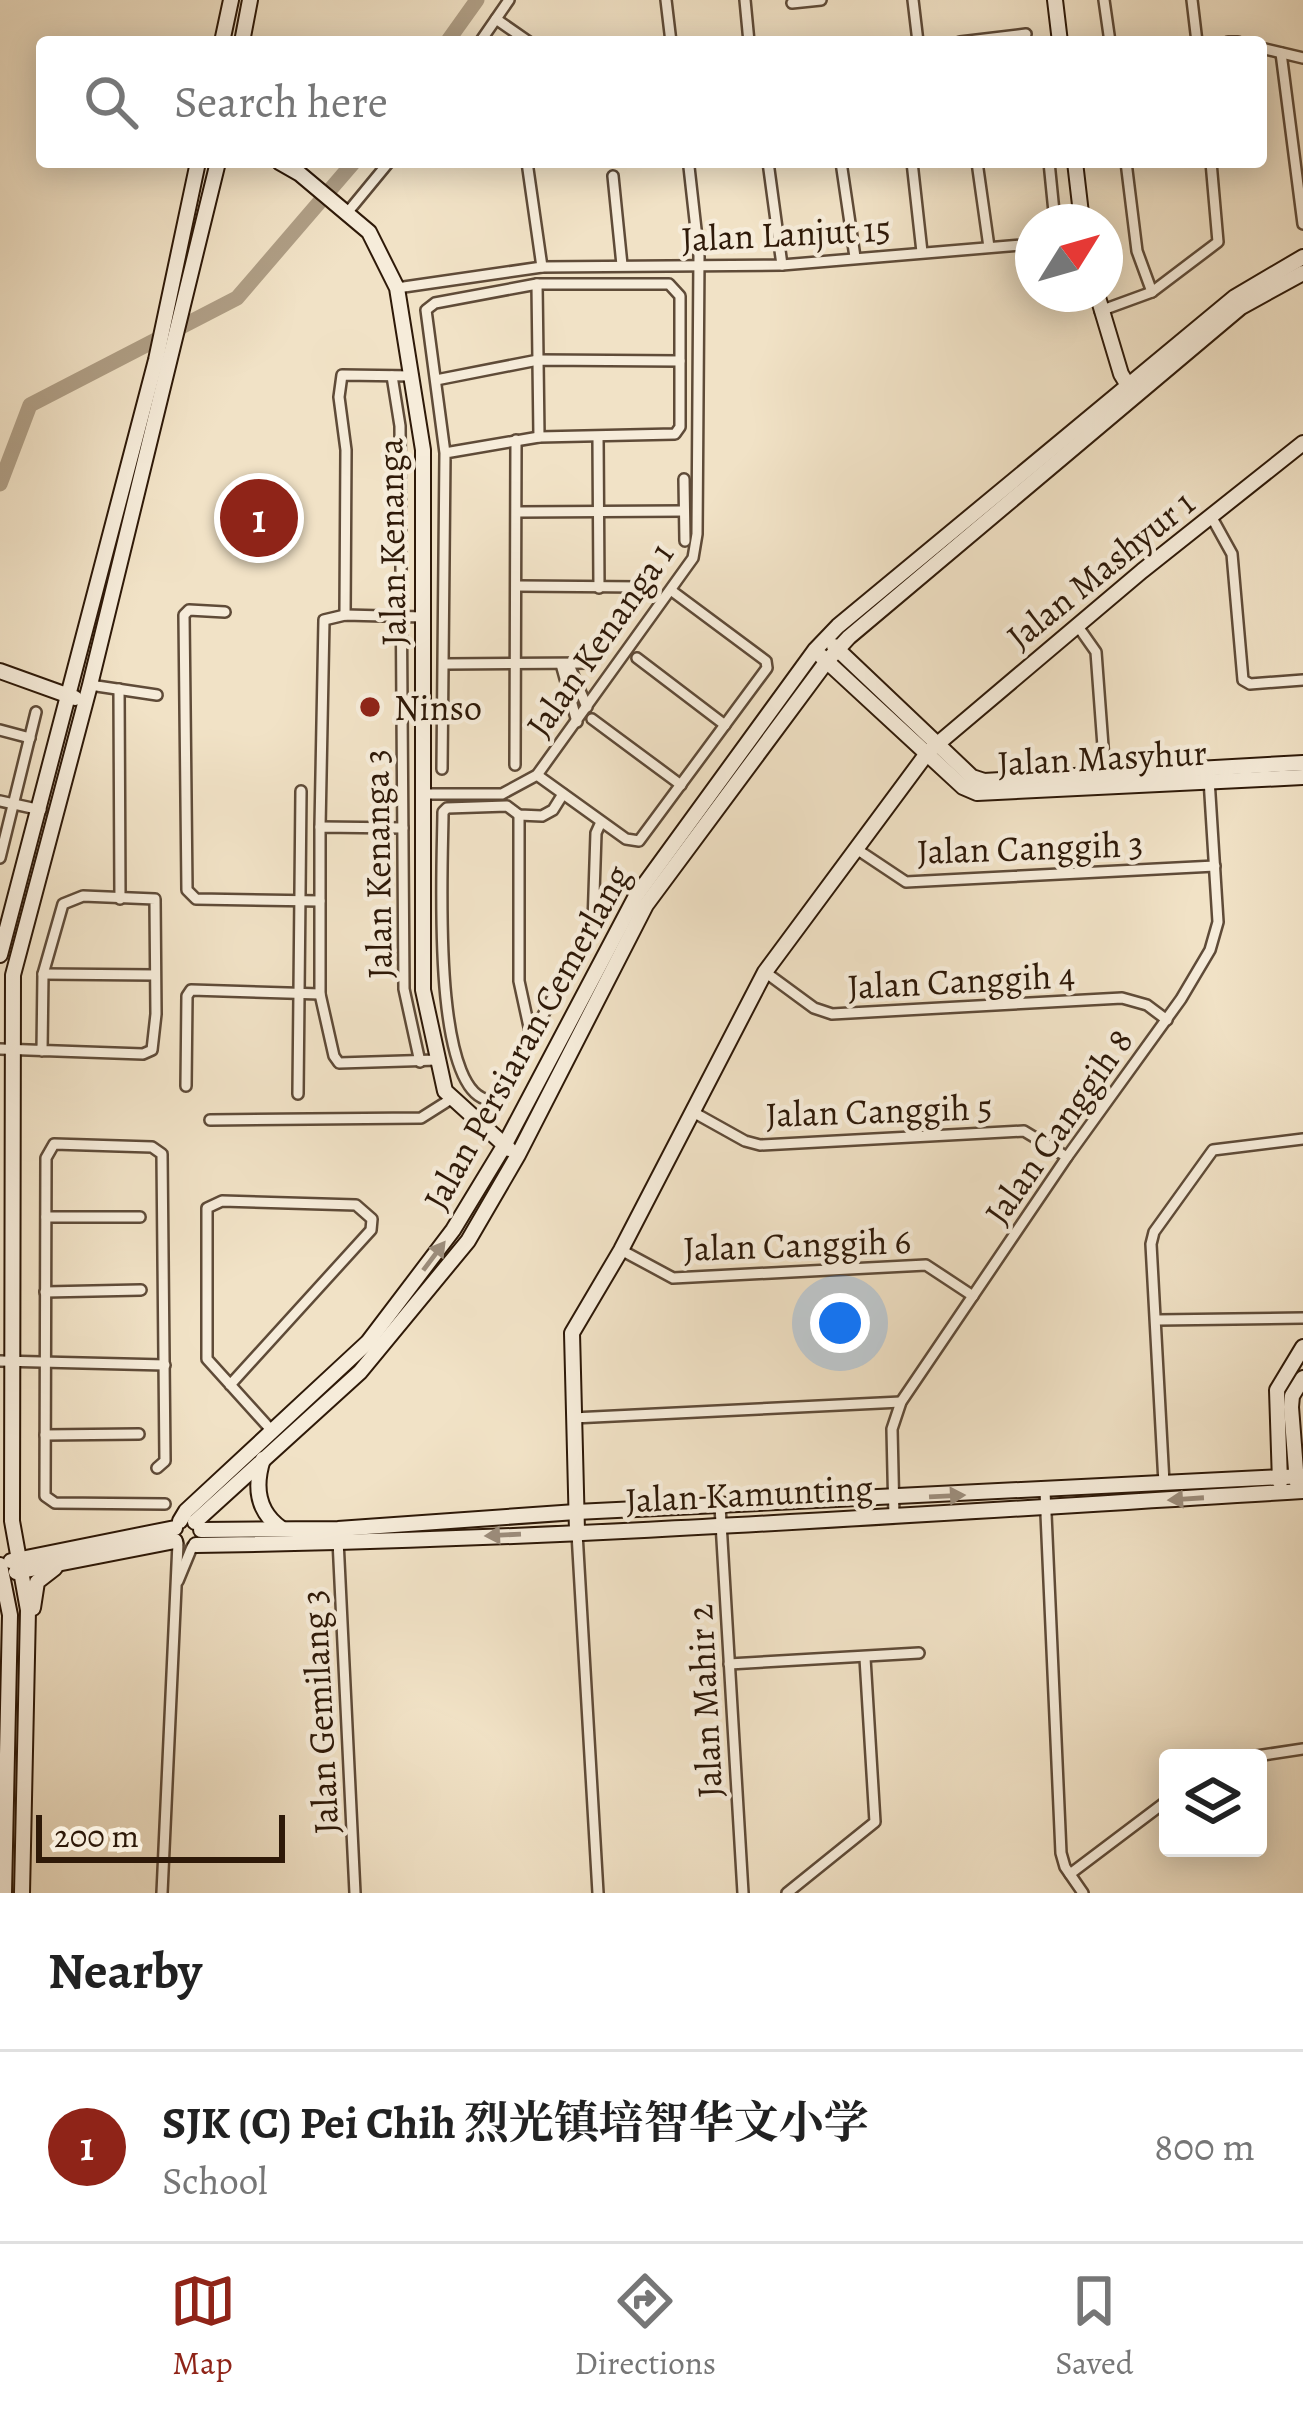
<!DOCTYPE html>
<html lang="en">
<head>
<meta charset="utf-8">
<style>
	:root { --surface:#fff; --page:#f2f2f2; --text:#222; --muted:#767676; --line:#e0e0e0; --accent:#8f2418 }
	body { margin:0; font-family:Alegreya,"Noto Serif SC",serif; background:var(--page); color:var(--text) }
	.controls { position:absolute; right:36px; bottom:36px; display:grid; overflow:hidden; border-radius:12px; box-shadow:0 6px 30px #0003 }
	.controls button { width:108px; height:108px; display:grid; place-items:center; padding:0; border:0; border-bottom:3px solid var(--line); background:var(--surface); color:var(--text); font:60px sans-serif }
	.compass { position:absolute; left:1015px; top:204px; width:108px; height:108px; border-radius:50%; background:var(--surface); box-shadow:0 6px 30px #0003; rotate:53deg }
	.scale { position:absolute; left:36px; bottom:30px; width:249px; box-sizing:border-box; padding-left:12px; border:6px solid #2e1908; border-top:0; font-size:33px; line-height:42px; white-space:nowrap; color:#2e1908; -webkit-text-stroke:9px #f6ecda; paint-order:stroke }
	.you { position:absolute; left:840px; top:1323px; width:42px; height:42px; margin:-30px; border:9px solid #fff; border-radius:50%; background:#1a73e8; box-shadow:0 0 0 18px #1a73e833 }
	.badge { display:grid; place-items:center; width:78px; height:78px; border-radius:50%; background:var(--accent); color:#fff; font-size:39px; font-weight:700 }
	.pin { position:absolute; translate:-50% -50%; border:6px solid #fff; box-shadow:0 3px 12px #0006 }
	.list { margin:0; padding:0; list-style:none }
	h2 { display:flex; justify-content:space-between; align-items:center; height:156px; margin:0; padding:0 48px; font-size:51px }
	h2 small { font-size:39px; font-weight:400; color:var(--muted) }
	.list li { display:grid; grid-template-columns:78px 1fr auto; gap:36px; align-items:center; box-sizing:border-box; height:192px; padding:0 48px; border-top:3px solid var(--line) }
	.list b { display:block; font-size:45px; white-space:nowrap }
	.list p { margin:0; font-size:39px; white-space:nowrap; color:var(--muted) }
	.list em { font-size:39px; font-style:normal; color:var(--muted) }
	.icon { flex:none; width:66px; height:66px; fill:none; stroke:currentColor; stroke-width:2; stroke-linecap:round; stroke-linejoin:round }
	.map { position:relative; flex:none; width:1303px; height:1893px; overflow:hidden }
	.search { position:absolute; background:var(--surface); box-shadow:0 6px 30px #0003; left:36px; right:36px; top:36px; height:132px; display:flex; align-items:center; gap:30px; box-sizing:border-box; padding:0 42px; border-radius:12px; color:var(--muted); font-size:45px }
	.sheet { height:348px; background:var(--surface) }
	nav { display:flex; justify-content:space-around; align-items:center; box-sizing:border-box; height:168px; border-top:3px solid var(--line); background:var(--surface); font-size:33px; color:var(--muted) }
	nav a { display:grid; justify-items:center; gap:6px }
	nav .on { color:var(--accent) }
	.map>svg:first-child { display:block }
</style>
</head>
<body>
<div class="map">
<svg width="1303" height="1893" viewBox="0 0 1303 1893">
	<rect width="100%" height="100%" fill="#f1e2c6"/>
	<filter id="stains"><feTurbulence type="fractalNoise" baseFrequency=".00167" numOctaves="4"/><feColorMatrix values="0 0 0 0 .2 0 0 0 0 .09 0 0 0 0 .02 0 0 0 .5 -.17"/></filter>
	<radialGradient id="worn" r=".72"><stop offset=".6" stop-color="#630" stop-opacity="0"/><stop offset="1" stop-color="#630" stop-opacity=".3"/></radialGradient>
	<g fill="none" stroke-linecap="round" stroke-linejoin="round">
		<g stroke="#af9e85" stroke-width="15">
			<polyline points="447,42 477,0"/>
			<polyline points="0,484 30,405 237,298 354,162"/>
		</g>
		<defs>
			<g id="street">
				<polyline points="666,0 671,42"/>
				<polyline points="745,0 749,42"/>
				<polyline points="913,0 918,42"/>
				<polyline points="1104,0 1110,42"/>
				<polyline points="1192,0 1197,42"/>
				<polyline points="792,3 821,0"/>
				<polyline points="496,19 529,42"/>
				<polyline points="480,42 509,0"/>
				<polyline points="960,42 1026,34"/>
				<polyline points="1228,42 1238,42"/>
				<polyline points="1261,48 1303,58"/>
				<polyline points="1281,53 1303,224"/>
				<polyline points="527,162 542,267"/>
				<polyline points="768,162 782,265"/>
				<polyline points="841,162 855,257"/>
				<polyline points="912,162 922,252"/>
				<polyline points="977,162 989,247"/>
				<polyline points="1049,162 1055,222"/>
				<polyline points="1126,162 1137,251 1152,292"/>
				<polyline points="613,176 622,265"/>
				<polyline points="347,213 389,162"/>
				<polyline points="537,284 539,437"/>
				<polyline points="397,288 542,267 782,265 1033,244"/>
				<polyline points="1100,311 1152,292 1218,242 1211,162"/>
				<polyline points="392,376 400,426 404,989 420,1062"/>
				<polyline points="436,380 538,360 680,361"/>
				<polyline points="598,437 599,588"/>
				<polyline points="684,479 685,541"/>
				<polyline points="518,512 684,511"/>
				<polyline points="1211,516 1232,554 1243,680 1250,684 1303,680"/>
				<polyline points="518,586 642,587 650,591"/>
				<polyline points="225,612 189,610 184,615 187,890 196,899 320,901"/>
				<polyline points="345,615 346,450 339,397 342,375 413,376"/>
				<polyline points="1077,625 1096,652 1105,773"/>
				<polyline points="637,658 725,725"/>
				<polyline points="446,664 593,663"/>
				<polyline points="561,664 577,722"/>
				<polyline points="569,665 587,707"/>
				<polyline points="90,685 157,695"/>
				<polyline points="119,689 120,899"/>
				<polyline points="592,719 681,785"/>
				<polyline points="0,730 30,738"/>
				<polyline points="515,765 516,440"/>
				<polyline points="442,769 445,453 426,310 435,303 537,284 669,284 680,296 680,427 675,434 539,437 445,453"/>
				<polyline points="537,775 626,839 639,841 767,668 766,661 672,591"/>
				<polyline points="422,794 502,794 537,775 693,558 697,534 699,256 689,167"/>
				<path d="M 563,794 L 553,810 L 542,816 L 519,815 L 507,806 L 447,808 L 443,812 C 443,858 429,1103 493,1100 L 501,1092 L 593,924 L 596,833 L 601,822"/>
				<polyline points="0,801 41,810"/>
				<polyline points="519,815 519,981 531,1036"/>
				<polyline points="320,827 324,620 345,615 423,617"/>
				<polyline points="403,828 320,827 320,994 334,1056 339,1063 437,1060"/>
				<polyline points="855,848 906,882 1215,866"/>
				<polyline points="0,858 36,712"/>
				<polyline points="765,972 814,1008 832,1014 1122,998 1147,1005 1167,1020"/>
				<polyline points="43,974 155,975"/>
				<polyline points="0,1049 143,1054 152,1050 156,1014 155,899 83,896 63,904 43,974 42,1051"/>
				<polyline points="186,1086 187,996 191,990 320,994"/>
				<polyline points="298,1094 301,791"/>
				<polyline points="693,1112 745,1141 760,1145 1024,1131 1067,1157"/>
				<polyline points="210,1120 421,1118 451,1099"/>
				<polyline points="46,1217 140,1217"/>
				<polyline points="621,1250 673,1278 926,1265 973,1296"/>
				<polyline points="45,1292 141,1290"/>
				<polyline points="1158,1320 1303,1318"/>
				<polyline points="0,1361 165,1365"/>
				<polyline points="230,1385 371,1230 372,1219 356,1205 222,1201 207,1208 207,1359 273,1432"/>
				<polyline points="573,1418 901,1402"/>
				<polyline points="45,1435 139,1434"/>
				<polyline points="157,1468 165,1461 162,1154 152,1147 54,1144 46,1158 45,1496 55,1503 165,1504"/>
				<polyline points="1164,1483 1151,1244 1154,1232 1213,1150 1303,1139"/>
				<polyline points="1045,1491 1061,1853 1065,1867 1083,1893"/>
				<polyline points="720,1506 743,1893"/>
				<polyline points="894,1517 892,1429 901,1402 1067,1157 1181,999 1210,950 1218,922 1209,779"/>
				<polyline points="577,1533 598,1893"/>
				<polyline points="338,1540 355,1893"/>
				<polyline points="178,1581 192,1547"/>
				<polyline points="729,1664 919,1653"/>
				<polyline points="1243,1758 1303,1749"/>
				<polyline points="1070,1874 1168,1800"/>
				<polyline points="162,1893 178,1543"/>
				<polyline points="787,1893 875,1822 865,1658"/>
			</g>
			<g id="secondary">
				<polyline points="1055,0 1060,42"/>
				<polyline points="222,42 231,0"/>
				<polyline points="242,42 250,0"/>
				<polyline points="279,162 300,174 369,232 397,288 423,450 423,990 445,1091 509,1149"/>
				<polyline points="1075,162 1082,222"/>
				<polyline points="1097,294 1121,374 1129,387"/>
				<polyline points="834,646 972,777 984,781 1303,763"/>
				<polyline points="821,656 963,787 977,793 1303,777"/>
				<polyline points="0,671 75,698"/>
				<polyline points="0,955 156,360 198,162"/>
				<path d="M 263,1459 C 254,1487 257,1512 282,1529"/>
				<polyline points="1280,1482 1277,1390 1303,1347"/>
				<polyline points="1297,1483 1291,1407 1292,1396 1303,1378"/>
				<polyline points="180,1521 186,1511 368,1342 453,1230 504,1146 636,896 815,650 838,626 1235,297 1303,257"/>
				<polyline points="195,1522 360,1372 468,1241 518,1155 646,905 827,661 849,637 1241,307 1303,273"/>
				<polyline points="201,1530 338,1529 576,1512 1303,1476"/>
				<polyline points="577,1531 572,1333 621,1250 765,972 928,752 1142,571 1303,443"/>
				<path d="M 196,1545 C 566,1540 935,1513 1303,1491"/>
				<polyline points="11,1561 175,1528"/>
				<polyline points="0,1565 10,1615 4,1893"/>
				<polyline points="16,1572 175,1541"/>
				<polyline points="33,1608 37,1582 55,1568"/>
				<polyline points="22,1893 28,1610 12,1521 13,975 90,685 218,162"/>
			</g>
		</defs>
		<use href="#street" stroke="#5f4b38" stroke-width="14"/>
		<use href="#secondary" stroke="#2e1908" stroke-width="18"/>
		<use href="#street" stroke="#f6ecda" stroke-width="9"/>
		<use href="#secondary" stroke="#f6ecda" stroke-width="14"/>
	</g>
	<defs><path id="oneway-solid" d="M-6-.8H1V-3.2L6.5 0L1 3.2V.8H-6Z" transform="scale(3)"/></defs>
	<g fill="#9c8d7c">
		<use href="#oneway-solid" transform="translate(434 1256) rotate(-53)"/>
		<use href="#oneway-solid" transform="translate(947 1496) rotate(-3)"/>
		<use href="#oneway-solid" transform="translate(1186 1499) rotate(176)"/>
		<use href="#oneway-solid" transform="translate(503 1535) rotate(177)"/>
	</g>
	<circle fill="#8f2418" stroke="#f6ecda" stroke-width="4.5" cx="370" cy="707" r="12"/>
	<g text-anchor="middle" stroke-width="9" stroke-linejoin="round" paint-order="stroke">
		<g font-size="36" fill="#2e1908" stroke="#f6ecda">
			<text transform="translate(786 233) rotate(-3)" y="13">Jalan Lanjut 15</text>
			<text transform="translate(391 542) rotate(-91)" y="13">Jalan Kenanga</text>
			<text transform="translate(1100 569) rotate(-39)" y="13">Jalan Mashyur 1</text>
			<text transform="translate(599 639) rotate(-55)" y="13">Jalan Kenanga 1</text>
			<text transform="translate(1102 757) rotate(-3)" y="13">Jalan Masyhur</text>
			<text transform="translate(1030 847) rotate(-2)" y="13">Jalan Canggih 3</text>
			<text transform="translate(377 864) rotate(-91)" y="13">Jalan Kenanga 3</text>
			<text transform="translate(961 980) rotate(-3)" y="13">Jalan Canggih 4</text>
			<text transform="translate(526 1037) rotate(-61)" y="13">Jalan Persiaran Cemerlang</text>
			<text transform="translate(879 1110) rotate(-2)" y="13">Jalan Canggih 5</text>
			<text transform="translate(1058 1126) rotate(-55)" y="13">Jalan Canggih 8</text>
			<text transform="translate(797 1244) rotate(-2)" y="13">Jalan Canggih 6</text>
			<text transform="translate(749 1493) rotate(-3)" y="13">Jalan Kamunting</text>
			<text transform="translate(704 1701) rotate(-93)" y="13">Jalan Mahir 2</text>
			<text transform="translate(319 1712) rotate(-93)" y="13">Jalan Gemilang 3</text>
		</g>
		<g font-size="36" fill="#2e1908" stroke="#f6ecda" text-anchor="start">
			<text x="394" y="720">Ninso</text>
		</g>
	</g>
	<rect width="100%" height="100%" filter="url(#stains)"/>
	<rect width="100%" height="100%" fill="url(#worn)"/>
</svg>
<div class="controls">
<button><svg class="icon" aria-label="layers" viewBox="0 0 24 24"><path d="M12 4l9 5-9 5-9-5zM3 14l9 5 9-5"/></svg></button>
</div>
<svg class="compass" viewBox="-18 -18 36 36"><path d="M0-13l5 13h-10z" fill="#e53935"/><path d="M0 13l5-13h-10z" fill="#767676"/></svg>
<div class="scale">200 m</div>
<div class="you"></div>
<div class="pin badge" style="left:259px;top:518px">1</div>
<div class="search"><svg class="icon" aria-label="search" viewBox="0 0 24 24"><circle cx="10" cy="10" r="6"/><path d="M15 15l6 6"/></svg>Search here</div>
</div>
<section class="sheet">
<h2>Nearby<small></small></h2>
<ul class="list">
<li><span class="badge">1</span><div><b>SJK (C) Pei Chih 烈光镇培智华文小学</b><p>School</p></div><em>800 m</em></li>
</ul>
</section>
<nav>
<a class="on"><svg class="icon" aria-label="map" viewBox="0 0 24 24"><path d="M3 6l6-2 6 2 6-2v14l-6 2-6-2-6 2zM9 4v14M15 6v14"/></svg>Map</a>
<a><svg class="icon" aria-label="directions" viewBox="0 0 24 24"><path d="M12 3l9 9-9 9-9-9zM9 14v-3h6M13 9l2 2-2 2"/></svg>Directions</a>
<a><svg class="icon" aria-label="saved" viewBox="0 0 24 24"><path d="M7 4h10v16l-5-4-5 4z"/></svg>Saved</a>
</nav>
</body>
</html>
